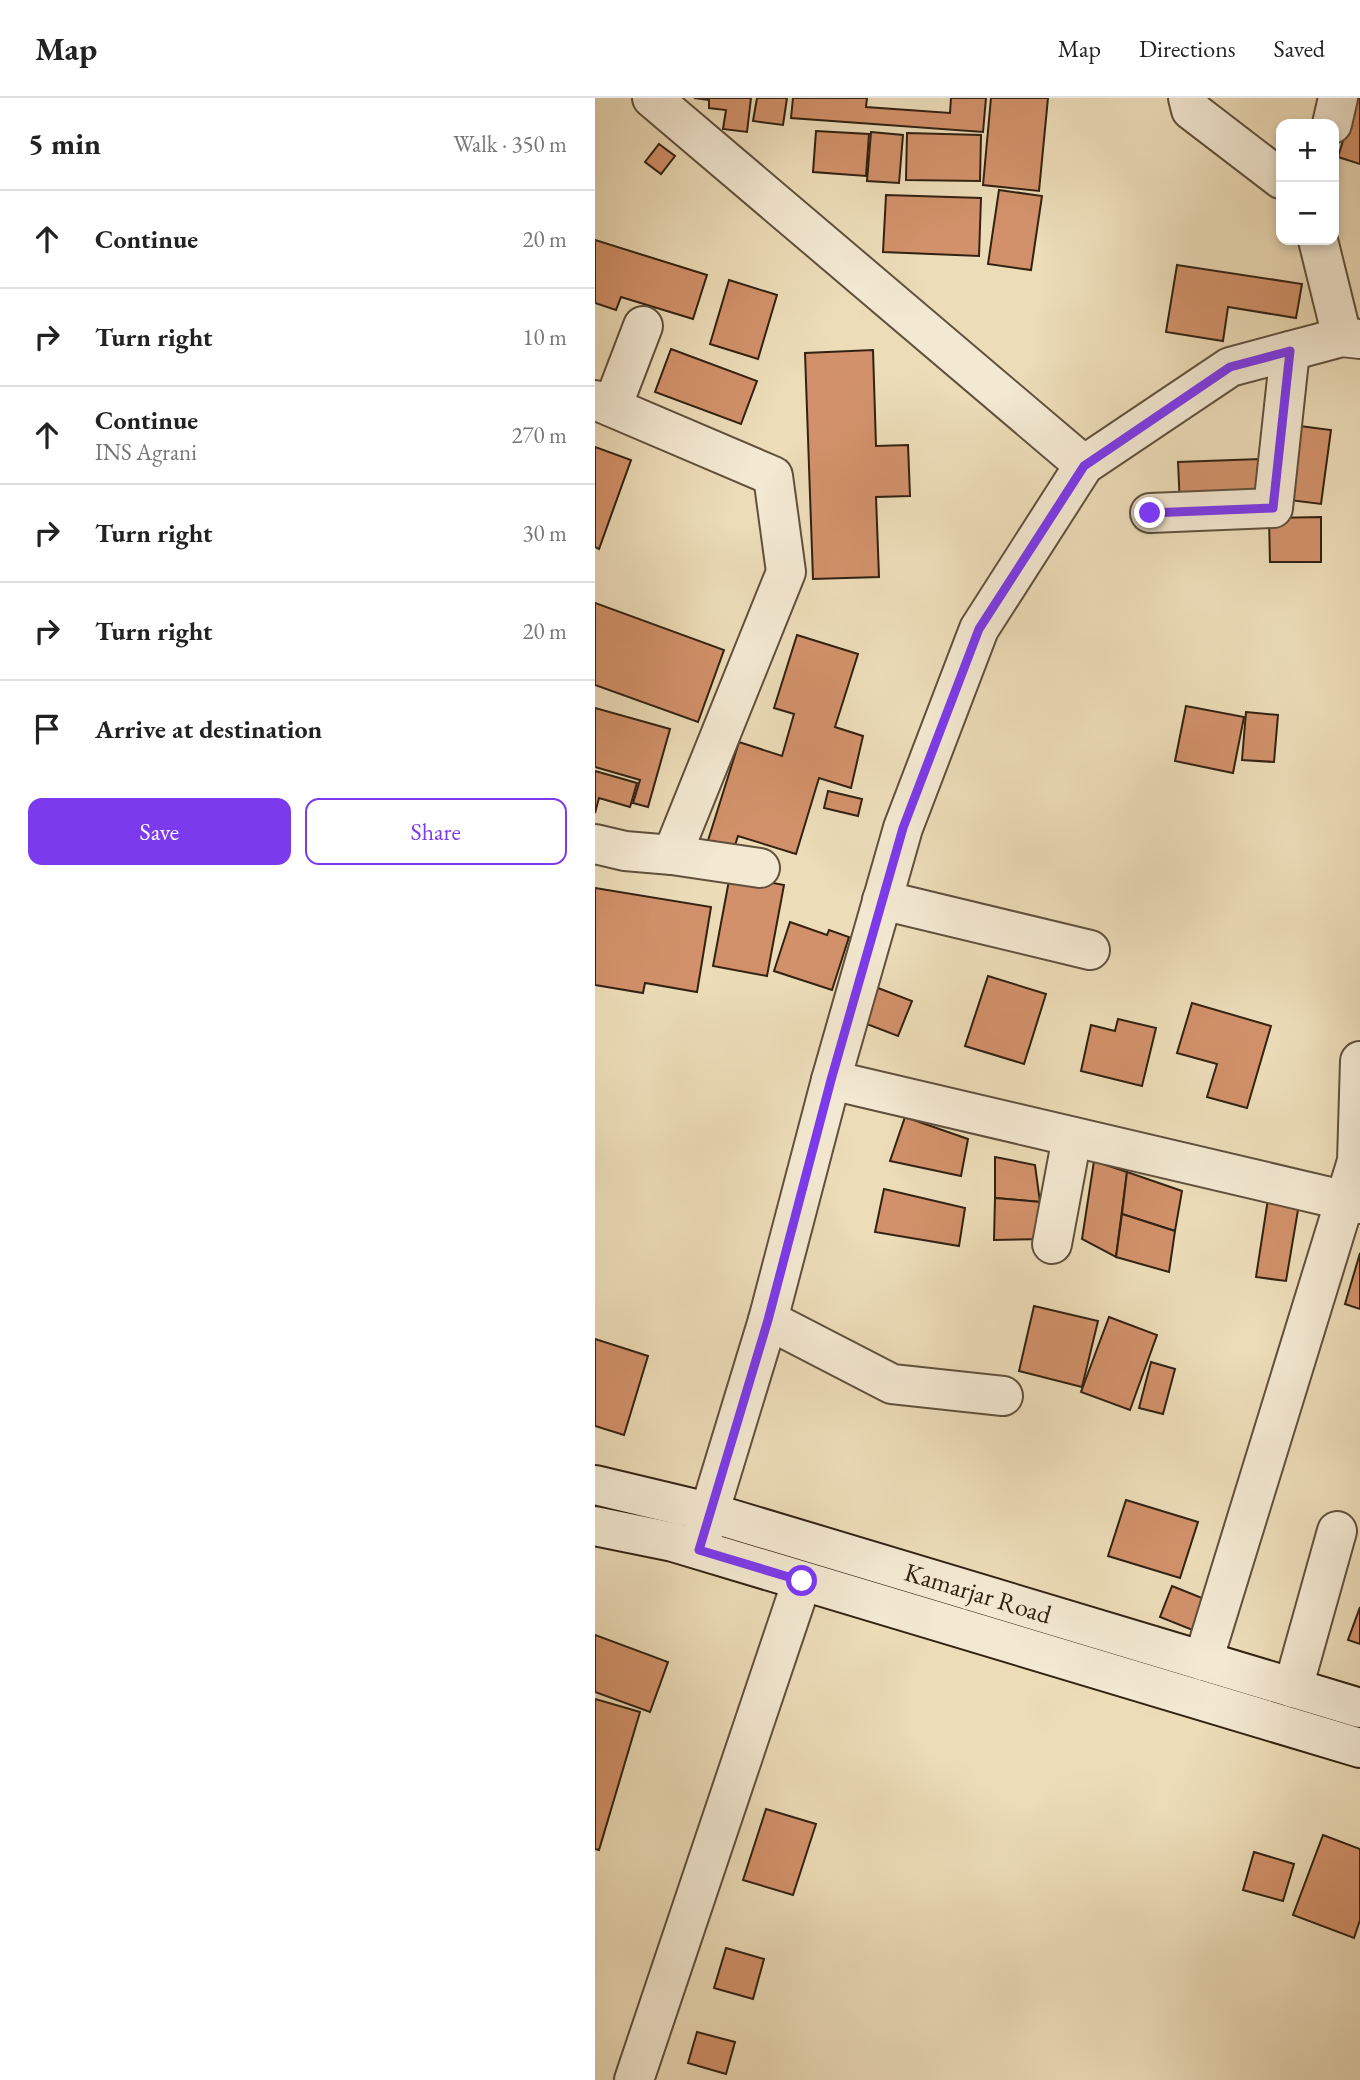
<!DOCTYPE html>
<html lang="en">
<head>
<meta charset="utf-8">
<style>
	:root { --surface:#fff; --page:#f2f2f2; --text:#222; --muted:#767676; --line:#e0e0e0; --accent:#7c3aed }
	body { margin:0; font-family:"EB Garamond",serif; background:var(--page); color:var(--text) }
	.controls { position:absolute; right:21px; top:21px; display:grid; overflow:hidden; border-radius:14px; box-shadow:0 4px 10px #0003 }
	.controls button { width:63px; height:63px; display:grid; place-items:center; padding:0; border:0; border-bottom:2px solid var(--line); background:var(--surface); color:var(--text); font:35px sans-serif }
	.stop { position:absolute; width:21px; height:21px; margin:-16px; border:5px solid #7c3aed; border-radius:50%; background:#fff }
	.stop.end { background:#7c3aed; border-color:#fff; box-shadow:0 2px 7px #0008 }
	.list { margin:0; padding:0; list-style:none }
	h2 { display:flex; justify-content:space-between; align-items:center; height:91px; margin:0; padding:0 28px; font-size:30px }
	h2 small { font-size:23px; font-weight:400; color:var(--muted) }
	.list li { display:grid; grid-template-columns:46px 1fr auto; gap:21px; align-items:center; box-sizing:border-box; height:98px; padding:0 28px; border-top:2px solid var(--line) }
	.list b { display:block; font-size:26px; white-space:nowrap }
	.list p { margin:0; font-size:23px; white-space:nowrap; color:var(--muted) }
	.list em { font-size:23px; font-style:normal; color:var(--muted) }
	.actions { display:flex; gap:14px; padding:21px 28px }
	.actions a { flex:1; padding:16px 0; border:2px solid var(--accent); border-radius:14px; text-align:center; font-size:24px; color:var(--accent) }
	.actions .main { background:var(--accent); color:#fff }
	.icon { flex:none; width:38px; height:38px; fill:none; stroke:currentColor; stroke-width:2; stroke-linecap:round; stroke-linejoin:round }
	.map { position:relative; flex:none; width:765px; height:1982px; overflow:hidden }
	header { display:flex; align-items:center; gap:42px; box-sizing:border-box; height:98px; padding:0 35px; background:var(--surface); border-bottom:2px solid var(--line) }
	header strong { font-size:33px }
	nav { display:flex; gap:38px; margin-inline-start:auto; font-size:24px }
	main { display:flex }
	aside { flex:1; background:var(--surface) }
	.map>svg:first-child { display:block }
</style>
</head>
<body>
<header>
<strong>Map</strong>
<nav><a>Map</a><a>Directions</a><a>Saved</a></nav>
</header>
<main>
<aside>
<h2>5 min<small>Walk · 350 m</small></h2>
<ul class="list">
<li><svg class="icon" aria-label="ahead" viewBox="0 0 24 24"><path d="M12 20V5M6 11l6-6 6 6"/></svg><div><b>Continue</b></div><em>20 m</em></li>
<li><svg class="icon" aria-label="right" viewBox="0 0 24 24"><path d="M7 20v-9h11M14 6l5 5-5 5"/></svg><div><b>Turn right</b></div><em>10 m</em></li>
<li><svg class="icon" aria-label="ahead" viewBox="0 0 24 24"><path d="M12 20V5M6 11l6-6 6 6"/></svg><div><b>Continue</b><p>INS Agrani</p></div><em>270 m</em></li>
<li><svg class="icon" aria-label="right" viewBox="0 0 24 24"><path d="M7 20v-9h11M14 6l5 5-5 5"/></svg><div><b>Turn right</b></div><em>30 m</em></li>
<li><svg class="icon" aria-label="right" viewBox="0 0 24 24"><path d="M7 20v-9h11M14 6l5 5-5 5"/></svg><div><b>Turn right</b></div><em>20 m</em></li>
<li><svg class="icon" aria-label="arrive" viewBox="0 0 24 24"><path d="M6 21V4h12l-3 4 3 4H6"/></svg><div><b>Arrive at destination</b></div></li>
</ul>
<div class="actions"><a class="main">Save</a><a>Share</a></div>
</aside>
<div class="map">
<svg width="765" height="1982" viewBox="0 0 765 1982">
	<rect width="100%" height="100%" fill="#ecdcb8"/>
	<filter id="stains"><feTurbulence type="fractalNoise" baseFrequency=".00286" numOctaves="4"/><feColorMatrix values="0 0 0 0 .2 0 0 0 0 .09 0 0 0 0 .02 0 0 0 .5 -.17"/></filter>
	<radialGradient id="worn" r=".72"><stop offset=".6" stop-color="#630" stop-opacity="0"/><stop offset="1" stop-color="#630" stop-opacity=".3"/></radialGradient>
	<g fill="#d2916a" stroke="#322212" stroke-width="2">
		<polygon points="99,0 156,0 152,34 128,31 131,12 114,10 114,2"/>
		<polygon points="162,0 192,0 188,27 158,23"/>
		<polygon points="198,0 272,0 271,9 355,15 356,0 391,0 388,34 196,20"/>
		<polygon points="396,0 453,0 444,93 388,87"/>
		<polygon points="761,0 765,0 765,66 743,59"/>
		<polygon points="221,33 274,36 271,78 218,74"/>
		<polygon points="276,34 308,37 304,85 272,83"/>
		<polygon points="312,35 386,37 385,83 311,82"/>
		<polygon points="64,46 80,58 66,76 50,64"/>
		<polygon points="404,92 447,98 436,172 393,166"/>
		<polygon points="291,97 386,100 384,158 288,154"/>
		<polygon points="0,142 112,177 98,221 26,199 21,212 0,205"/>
		<polygon points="582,167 707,186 701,220 633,209 628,243 571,234"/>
		<polygon points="134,182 182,197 163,261 115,246"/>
		<polygon points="76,251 162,283 146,326 60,294"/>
		<polygon points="278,252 281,348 313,347 315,398 281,399 284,479 218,481 210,255"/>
		<polygon points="697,327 736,332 726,406 686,401"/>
		<polygon points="0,349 36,362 4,451 0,449"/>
		<polygon points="665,361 667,403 585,407 583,364"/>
		<polygon points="726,419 726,464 675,464 674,420"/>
		<polygon points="0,505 129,552 103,624 0,587"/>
		<polygon points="202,537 263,556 240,629 268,638 256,690 224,680 201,756 143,738 136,760 110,752 144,644 187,658 199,616 179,610"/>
		<polygon points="591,608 649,619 638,675 580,663"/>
		<polygon points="0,610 75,631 53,709 38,705 45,682 0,669"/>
		<polygon points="651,614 683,617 679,664 647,662"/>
		<polygon points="0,673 42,685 35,709 4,700 0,715"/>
		<polygon points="233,693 267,701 263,718 229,710"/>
		<polygon points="135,777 189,787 172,878 118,868"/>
		<polygon points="0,790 116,809 102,894 50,885 48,895 0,887"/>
		<polygon points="195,824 232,837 234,832 254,839 237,892 179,873"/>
		<polygon points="393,878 451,896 429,966 370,948"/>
		<polygon points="283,890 317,903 303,938 269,925"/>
		<polygon points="597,905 676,928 652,1010 612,999 622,966 582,955"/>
		<polygon points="523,921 561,930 547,988 486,973 496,927 520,933"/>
		<polygon points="310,1019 373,1041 366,1078 295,1063"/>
		<polygon points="400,1059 440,1067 445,1104 400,1100"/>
		<polygon points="499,1063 532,1074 521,1159 487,1141"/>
		<polygon points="532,1074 587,1093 580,1133 527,1116"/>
		<polygon points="289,1091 370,1110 364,1148 280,1134"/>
		<polygon points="400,1100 445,1104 451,1141 399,1142"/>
		<polygon points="673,1101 704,1106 691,1183 661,1179"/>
		<polygon points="527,1116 580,1133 574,1174 521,1159"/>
		<polygon points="765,1155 765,1211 750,1206"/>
		<polygon points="439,1208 503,1223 487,1289 424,1273"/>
		<polygon points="514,1219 562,1237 535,1312 486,1294"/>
		<polygon points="0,1241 53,1258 29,1337 0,1328"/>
		<polygon points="556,1264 580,1271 568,1316 544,1310"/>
		<polygon points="531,1402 603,1424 585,1480 513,1458"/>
		<polygon points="577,1488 612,1502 600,1533 565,1519"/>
		<polygon points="765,1509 765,1546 753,1542"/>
		<polygon points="0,1537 73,1564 55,1614 0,1594"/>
		<polygon points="0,1601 45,1614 4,1752 0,1751"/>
		<polygon points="171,1711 221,1726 198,1797 148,1782"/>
		<polygon points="728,1737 765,1751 765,1822 759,1840 698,1817"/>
		<polygon points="659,1754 699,1766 688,1803 648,1792"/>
		<polygon points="131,1850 169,1861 158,1901 119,1890"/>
		<polygon points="102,1934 140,1944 131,1976 93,1965"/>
	</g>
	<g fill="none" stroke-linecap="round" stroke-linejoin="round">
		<defs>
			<g id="street">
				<polyline points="57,0 489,367"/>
				<polyline points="593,0 596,12 686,81"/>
				<polyline points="737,26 743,0"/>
				<polyline points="723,142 747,239"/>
				<polyline points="0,302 178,378 191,474 77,757 30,753 0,746"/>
				<polyline points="17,309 48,228"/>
				<polyline points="555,415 678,410 695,253"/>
				<polyline points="77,757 165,770"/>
				<polyline points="287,802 495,852"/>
				<polyline points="236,982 765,1106"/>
				<polyline points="457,1146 477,1039"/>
				<polyline points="173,1222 297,1286 408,1298"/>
				<polyline points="105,1445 173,1222 236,982 308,730 384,531 489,367 635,269 747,239 765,241"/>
				<polyline points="608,1563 762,1063 765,963"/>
				<polyline points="698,1590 742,1433"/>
				<polyline points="39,1982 207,1483"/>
			</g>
			<g id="secondary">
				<polyline points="0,1387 113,1414 765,1610"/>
				<polyline points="0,1428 78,1444 765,1650"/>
			</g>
		</defs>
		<use href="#street" stroke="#60503c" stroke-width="42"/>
		<use href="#secondary" stroke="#322212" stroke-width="42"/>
		<use href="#street" stroke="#f3e8d1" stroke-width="38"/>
		<use href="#secondary" stroke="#f3e8d1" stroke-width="38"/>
	</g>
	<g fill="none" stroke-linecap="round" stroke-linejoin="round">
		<polyline stroke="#7c3aed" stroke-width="9" points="207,1483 104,1452 173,1222 236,982 308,730 384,531 489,368 635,269 695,253 678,410 555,415"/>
	</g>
	<g text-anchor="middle" stroke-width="6" stroke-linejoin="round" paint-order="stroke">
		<g font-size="26" fill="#322212" stroke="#f3e8d1">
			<text transform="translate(383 1495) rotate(17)" y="9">Kamarjar Road</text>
		</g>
	</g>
	<rect width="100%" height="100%" filter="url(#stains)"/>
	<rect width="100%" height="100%" fill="url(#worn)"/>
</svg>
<div class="controls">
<button>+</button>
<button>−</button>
</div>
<div class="stop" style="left:207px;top:1483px"></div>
<div class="stop end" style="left:555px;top:415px"></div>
</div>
</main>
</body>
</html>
